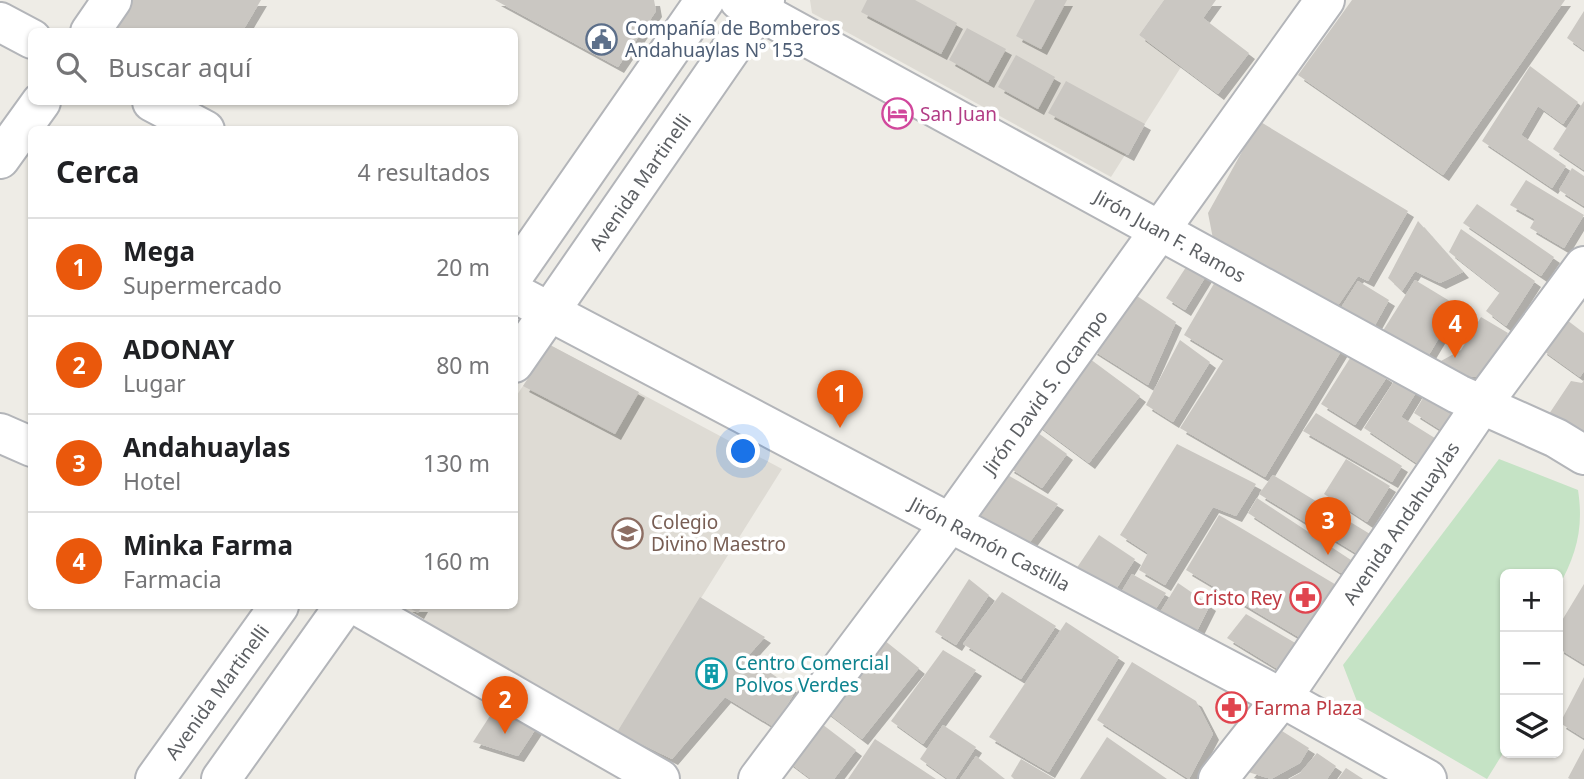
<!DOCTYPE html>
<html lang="es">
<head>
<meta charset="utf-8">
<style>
	:root { --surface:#fff; --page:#f6f6f6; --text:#202124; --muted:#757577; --line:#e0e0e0; --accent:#ea580c }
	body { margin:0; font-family:"Noto Sans",sans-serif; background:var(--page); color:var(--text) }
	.controls { position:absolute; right:21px; bottom:21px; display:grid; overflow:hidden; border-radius:10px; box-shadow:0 2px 5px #0004 }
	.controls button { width:63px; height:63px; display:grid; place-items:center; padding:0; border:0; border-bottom:2px solid var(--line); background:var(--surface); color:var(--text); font:35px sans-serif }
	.you { position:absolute; left:744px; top:452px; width:24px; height:24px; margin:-18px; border:5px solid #fff; border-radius:50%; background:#1a73e8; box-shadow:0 0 0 10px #1a73e833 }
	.badge { display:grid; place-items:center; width:46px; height:46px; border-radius:50%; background:var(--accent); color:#fff; font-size:23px; font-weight:700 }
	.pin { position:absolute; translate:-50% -58px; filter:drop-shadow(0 2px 4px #0008) }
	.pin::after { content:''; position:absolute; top:37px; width:24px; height:21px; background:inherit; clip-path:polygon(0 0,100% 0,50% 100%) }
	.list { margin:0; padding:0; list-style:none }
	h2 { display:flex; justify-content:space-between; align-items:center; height:91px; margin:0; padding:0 28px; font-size:30px }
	h2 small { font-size:23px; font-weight:400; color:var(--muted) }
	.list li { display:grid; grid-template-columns:46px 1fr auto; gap:21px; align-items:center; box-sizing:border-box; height:98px; padding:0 28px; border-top:2px solid var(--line) }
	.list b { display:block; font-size:26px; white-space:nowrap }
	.list p { margin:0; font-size:23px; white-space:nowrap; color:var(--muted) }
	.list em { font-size:23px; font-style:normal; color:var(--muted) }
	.icon { flex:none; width:38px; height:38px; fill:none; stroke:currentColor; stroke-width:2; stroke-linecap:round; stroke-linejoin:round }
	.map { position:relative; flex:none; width:1584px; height:779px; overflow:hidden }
	.search { position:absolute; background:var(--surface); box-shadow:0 2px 5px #0004; left:28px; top:28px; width:490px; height:77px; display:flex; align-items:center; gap:18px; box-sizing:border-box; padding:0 24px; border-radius:10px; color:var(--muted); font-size:26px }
	.panel { position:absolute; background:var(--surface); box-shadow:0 2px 5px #0004; left:28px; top:126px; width:490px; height:483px; border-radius:10px }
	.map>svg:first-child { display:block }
</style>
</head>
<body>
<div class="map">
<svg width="1584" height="779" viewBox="0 0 1584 779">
	<defs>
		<filter id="shadow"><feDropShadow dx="6" dy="6" stdDeviation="0" flood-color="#0004"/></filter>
	</defs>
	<rect width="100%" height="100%" fill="#eeece6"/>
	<g fill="#dedbd4">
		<polygon points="810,0 1164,0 1139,35 1181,67 1111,177 812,13"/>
		<polygon points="550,345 782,469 617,732 609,735 375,606 514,606 515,398"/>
	</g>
	<path fill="#c5e3c5" d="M 1499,459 L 1578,490 C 1584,529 1576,555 1558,588 L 1558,574 L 1505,574 L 1505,750 L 1487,779 L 1358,704 L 1343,665 Z"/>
	<g fill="#cac7c2" filter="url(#shadow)">
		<polygon points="126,0 261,0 242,32 104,32"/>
		<polygon points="495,0 654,0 656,11 618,67"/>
		<polygon points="867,0 915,0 957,23 941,54 861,12"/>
		<polygon points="1035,0 1067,0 1041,49 1016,36"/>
		<polygon points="1164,0 1216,0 1203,18 1249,53 1218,94 1139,35"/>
		<polygon points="1352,0 1565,0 1443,175 1298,75"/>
		<polygon points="1584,11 1584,50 1567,38"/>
		<polygon points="967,28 1006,49 988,82 949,60"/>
		<polygon points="1016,55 1055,77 1038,109 998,87"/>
		<polygon points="1530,66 1578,102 1563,124 1538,106 1521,135 1566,166 1552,188 1482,141"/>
		<polygon points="1066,81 1145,124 1128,155 1048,113"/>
		<polygon points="1584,101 1584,170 1553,149"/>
		<polygon points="1259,121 1408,211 1368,281 1358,276 1333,313 1214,244 1208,213"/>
		<polygon points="1572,168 1584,176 1584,206 1559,190"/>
		<polygon points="1526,180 1584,215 1564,248 1530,228 1535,219 1510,205"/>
		<polygon points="1477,204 1554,257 1541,276 1463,223"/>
		<polygon points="1418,221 1463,272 1440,283 1415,271 1402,291 1388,278"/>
		<polygon points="1461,229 1535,281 1506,326 1486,311 1500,292 1449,252"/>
		<polygon points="1188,264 1206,276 1185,310 1166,298"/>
		<polygon points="1219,275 1343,348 1265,477 1180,428 1224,359 1184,335"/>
		<polygon points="1415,280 1458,306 1424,363 1379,337"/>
		<polygon points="1358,281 1389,300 1370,334 1337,314"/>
		<polygon points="1131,292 1176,322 1148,385 1091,349"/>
		<polygon points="1481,317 1508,333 1482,376 1450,378 1441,361 1461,350"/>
		<polygon points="1563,317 1584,333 1584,371 1580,377 1541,349"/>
		<polygon points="1180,340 1210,362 1173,422 1146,405"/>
		<polygon points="550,345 639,392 615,434 523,386"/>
		<polygon points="1352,355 1387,377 1355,425 1321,404"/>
		<polygon points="1086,356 1140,396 1089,463 1035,423"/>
		<polygon points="1396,378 1417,391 1401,417 1438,440 1421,466 1364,428"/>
		<polygon points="1584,380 1584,436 1549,414 1571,381 1582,383"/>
		<polygon points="1426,393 1453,412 1441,430 1414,413"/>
		<polygon points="1316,413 1402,466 1392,482 1303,431"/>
		<polygon points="1034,430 1067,454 1042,488 1008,467"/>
		<polygon points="1177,444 1256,484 1236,516 1213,507 1165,585 1139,570 1148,553 1120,535"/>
		<polygon points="1346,459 1390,486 1367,522 1324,494"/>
		<polygon points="999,470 1058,504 1024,550 964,518"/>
		<polygon points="1273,475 1370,534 1356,553 1259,494"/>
		<polygon points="1257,498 1351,560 1341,573 1248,513"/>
		<polygon points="1219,515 1338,586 1302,639 1186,570"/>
		<polygon points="1099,535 1135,559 1113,594 1072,575"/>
		<polygon points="1132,574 1166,593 1151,616 1117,599"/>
		<polygon points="969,579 989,595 956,645 935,632"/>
		<polygon points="1178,583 1210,605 1192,641 1156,619"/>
		<polygon points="1584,584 1584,664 1558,648 1558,627"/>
		<polygon points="1002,592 1056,626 1021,679 963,644"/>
		<polygon points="700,597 765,637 747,657 796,690 774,727 725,697 672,759 617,732"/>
		<polygon points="406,606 422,606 418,613"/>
		<polygon points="1246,614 1297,644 1281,671 1227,638"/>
		<polygon points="1066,622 1119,657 1049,772 989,737"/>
		<polygon points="879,636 919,668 862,739 824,710"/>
		<polygon points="943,650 976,670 923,744 891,721"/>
		<polygon points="1132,662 1196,701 1213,734 1189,779 1097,720"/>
		<polygon points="1584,677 1584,738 1560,723"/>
		<polygon points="497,705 537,727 518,756 473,742"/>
		<polygon points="814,718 856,750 834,779 811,779 783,758"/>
		<polygon points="943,725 976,747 955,779 948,779 920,759"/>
		<polygon points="1282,731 1309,748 1300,763 1271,779 1248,772"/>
		<polygon points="1107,737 1167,779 1080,779"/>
		<polygon points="875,739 936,779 848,779"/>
		<polygon points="1584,748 1584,779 1570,779 1568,778"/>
		<polygon points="1317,753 1336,766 1327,779 1289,779 1300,773"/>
		<polygon points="976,756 1005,779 960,779"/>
		<polygon points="1021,759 1055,779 1014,779 1011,776"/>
		<polygon points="1346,768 1363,779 1338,779"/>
	</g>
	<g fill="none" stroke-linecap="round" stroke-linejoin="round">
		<defs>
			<g id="minor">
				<polyline points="739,0 1458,394 1556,438 1584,455"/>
				<polyline points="0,22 32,39"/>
				<polyline points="90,32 112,0"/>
				<polyline points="152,102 205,130"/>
				<polyline points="0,159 41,102"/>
				<polyline points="514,275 705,0"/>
				<polyline points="514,293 1282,698 1427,779"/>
				<polyline points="514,363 765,0"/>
				<polyline points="0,433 32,447"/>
				<polyline points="358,606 660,779"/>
				<polyline points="155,779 279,606"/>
				<polyline points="221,779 344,606"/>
				<polyline points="758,779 950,523 1325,0"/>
				<polyline points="1218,779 1282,698 1483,403 1584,266"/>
			</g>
		</defs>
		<use href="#minor" stroke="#b3b5b9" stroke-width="42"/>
		<use href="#minor" stroke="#fff" stroke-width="38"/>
	</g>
	<defs>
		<symbol id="civic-ring" viewBox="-11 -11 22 22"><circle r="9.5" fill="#fff" stroke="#5c6f8a" stroke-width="1.5"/><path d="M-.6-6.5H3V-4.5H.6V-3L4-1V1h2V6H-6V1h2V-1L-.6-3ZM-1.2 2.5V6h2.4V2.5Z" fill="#5c6f8a"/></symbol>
		<symbol id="hotel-ring" viewBox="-11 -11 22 22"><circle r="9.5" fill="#fff" stroke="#d1479c" stroke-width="1.5"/><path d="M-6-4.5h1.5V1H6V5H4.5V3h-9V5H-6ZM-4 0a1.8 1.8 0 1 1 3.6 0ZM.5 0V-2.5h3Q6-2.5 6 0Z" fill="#d1479c"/></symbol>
		<symbol id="school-ring" viewBox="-11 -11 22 22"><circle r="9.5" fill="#fff" stroke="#8d6e63" stroke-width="1.5"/><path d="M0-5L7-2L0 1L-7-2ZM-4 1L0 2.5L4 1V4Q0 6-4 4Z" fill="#8d6e63"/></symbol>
		<symbol id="pharmacy-ring" viewBox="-11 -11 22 22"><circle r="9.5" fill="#fff" stroke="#e0444e" stroke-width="1.5"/><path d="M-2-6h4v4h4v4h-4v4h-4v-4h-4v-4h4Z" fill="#e0444e"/></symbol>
		<symbol id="building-ring" viewBox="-11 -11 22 22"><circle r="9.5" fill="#fff" stroke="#0f9aa8" stroke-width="1.5"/><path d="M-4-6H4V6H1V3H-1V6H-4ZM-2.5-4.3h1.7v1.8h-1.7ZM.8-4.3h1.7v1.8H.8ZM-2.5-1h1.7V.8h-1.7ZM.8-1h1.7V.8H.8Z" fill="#0f9aa8"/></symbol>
	</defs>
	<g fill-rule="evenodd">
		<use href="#civic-ring" x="584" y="22" width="35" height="35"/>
		<use href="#hotel-ring" x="880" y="96" width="35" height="35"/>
		<use href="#school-ring" x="610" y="516" width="35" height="35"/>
		<use href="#pharmacy-ring" x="1288" y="580" width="35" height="35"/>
		<use href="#building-ring" x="694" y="656" width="35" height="35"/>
		<use href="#pharmacy-ring" x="1214" y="690" width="35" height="35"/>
	</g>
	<g text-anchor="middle" stroke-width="7" stroke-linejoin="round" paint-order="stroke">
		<g font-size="19" fill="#4e5e75" stroke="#fff" text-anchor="start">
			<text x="625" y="35">Compañía de Bomberos<tspan x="625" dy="22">Andahuaylas Nº 153</tspan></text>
		</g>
		<g font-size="19" fill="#b23c85" stroke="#fff" text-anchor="start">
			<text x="920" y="121">San Juan</text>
		</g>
		<g font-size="19" fill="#5d6064" stroke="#fff">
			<text transform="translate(640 182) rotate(-55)" y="7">Avenida Martinelli</text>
			<text transform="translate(1170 236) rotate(29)" y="7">Jirón Juan F. Ramos</text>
			<text transform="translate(1045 392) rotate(-54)" y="7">Jirón David S. Ocampo</text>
			<text transform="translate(1401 523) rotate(-56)" y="7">Avenida Andahuaylas</text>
			<text transform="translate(990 544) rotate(28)" y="7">Jirón Ramón Castilla</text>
			<text transform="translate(217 692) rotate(-54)" y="7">Avenida Martinelli</text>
		</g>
		<g font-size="19" fill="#785e54" stroke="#fff" text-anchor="start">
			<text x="651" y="529">Colegio<tspan x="651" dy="22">Divino Maestro</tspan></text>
		</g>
		<g font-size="19" fill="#be3a42" stroke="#fff" text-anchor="end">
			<text x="1282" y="605">Cristo Rey</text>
			<text x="1254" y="715" text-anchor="start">Farma Plaza</text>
		</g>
		<g font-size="19" fill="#0d838f" stroke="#fff" text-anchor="start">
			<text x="735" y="670">Centro Comercial<tspan x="735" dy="22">Polvos Verdes</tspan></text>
		</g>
	</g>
</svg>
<div class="controls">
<button>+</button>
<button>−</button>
<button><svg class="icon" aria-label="layers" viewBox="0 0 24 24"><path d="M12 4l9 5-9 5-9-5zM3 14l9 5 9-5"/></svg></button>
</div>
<div class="you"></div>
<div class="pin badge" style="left:840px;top:428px">1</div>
<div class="pin badge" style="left:505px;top:734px">2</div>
<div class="pin badge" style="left:1328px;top:555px">3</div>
<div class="pin badge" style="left:1455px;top:358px">4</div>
<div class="search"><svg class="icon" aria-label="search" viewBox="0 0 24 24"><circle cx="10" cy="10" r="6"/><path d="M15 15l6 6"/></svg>Buscar aquí</div>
<section class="panel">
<h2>Cerca<small>4 resultados</small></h2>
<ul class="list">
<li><span class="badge">1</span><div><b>Mega</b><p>Supermercado</p></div><em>20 m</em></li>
<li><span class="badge">2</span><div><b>ADONAY</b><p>Lugar</p></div><em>80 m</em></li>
<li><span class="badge">3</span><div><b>Andahuaylas</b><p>Hotel</p></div><em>130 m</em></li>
<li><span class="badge">4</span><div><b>Minka Farma</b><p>Farmacia</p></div><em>160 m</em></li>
</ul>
</section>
</div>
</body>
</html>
